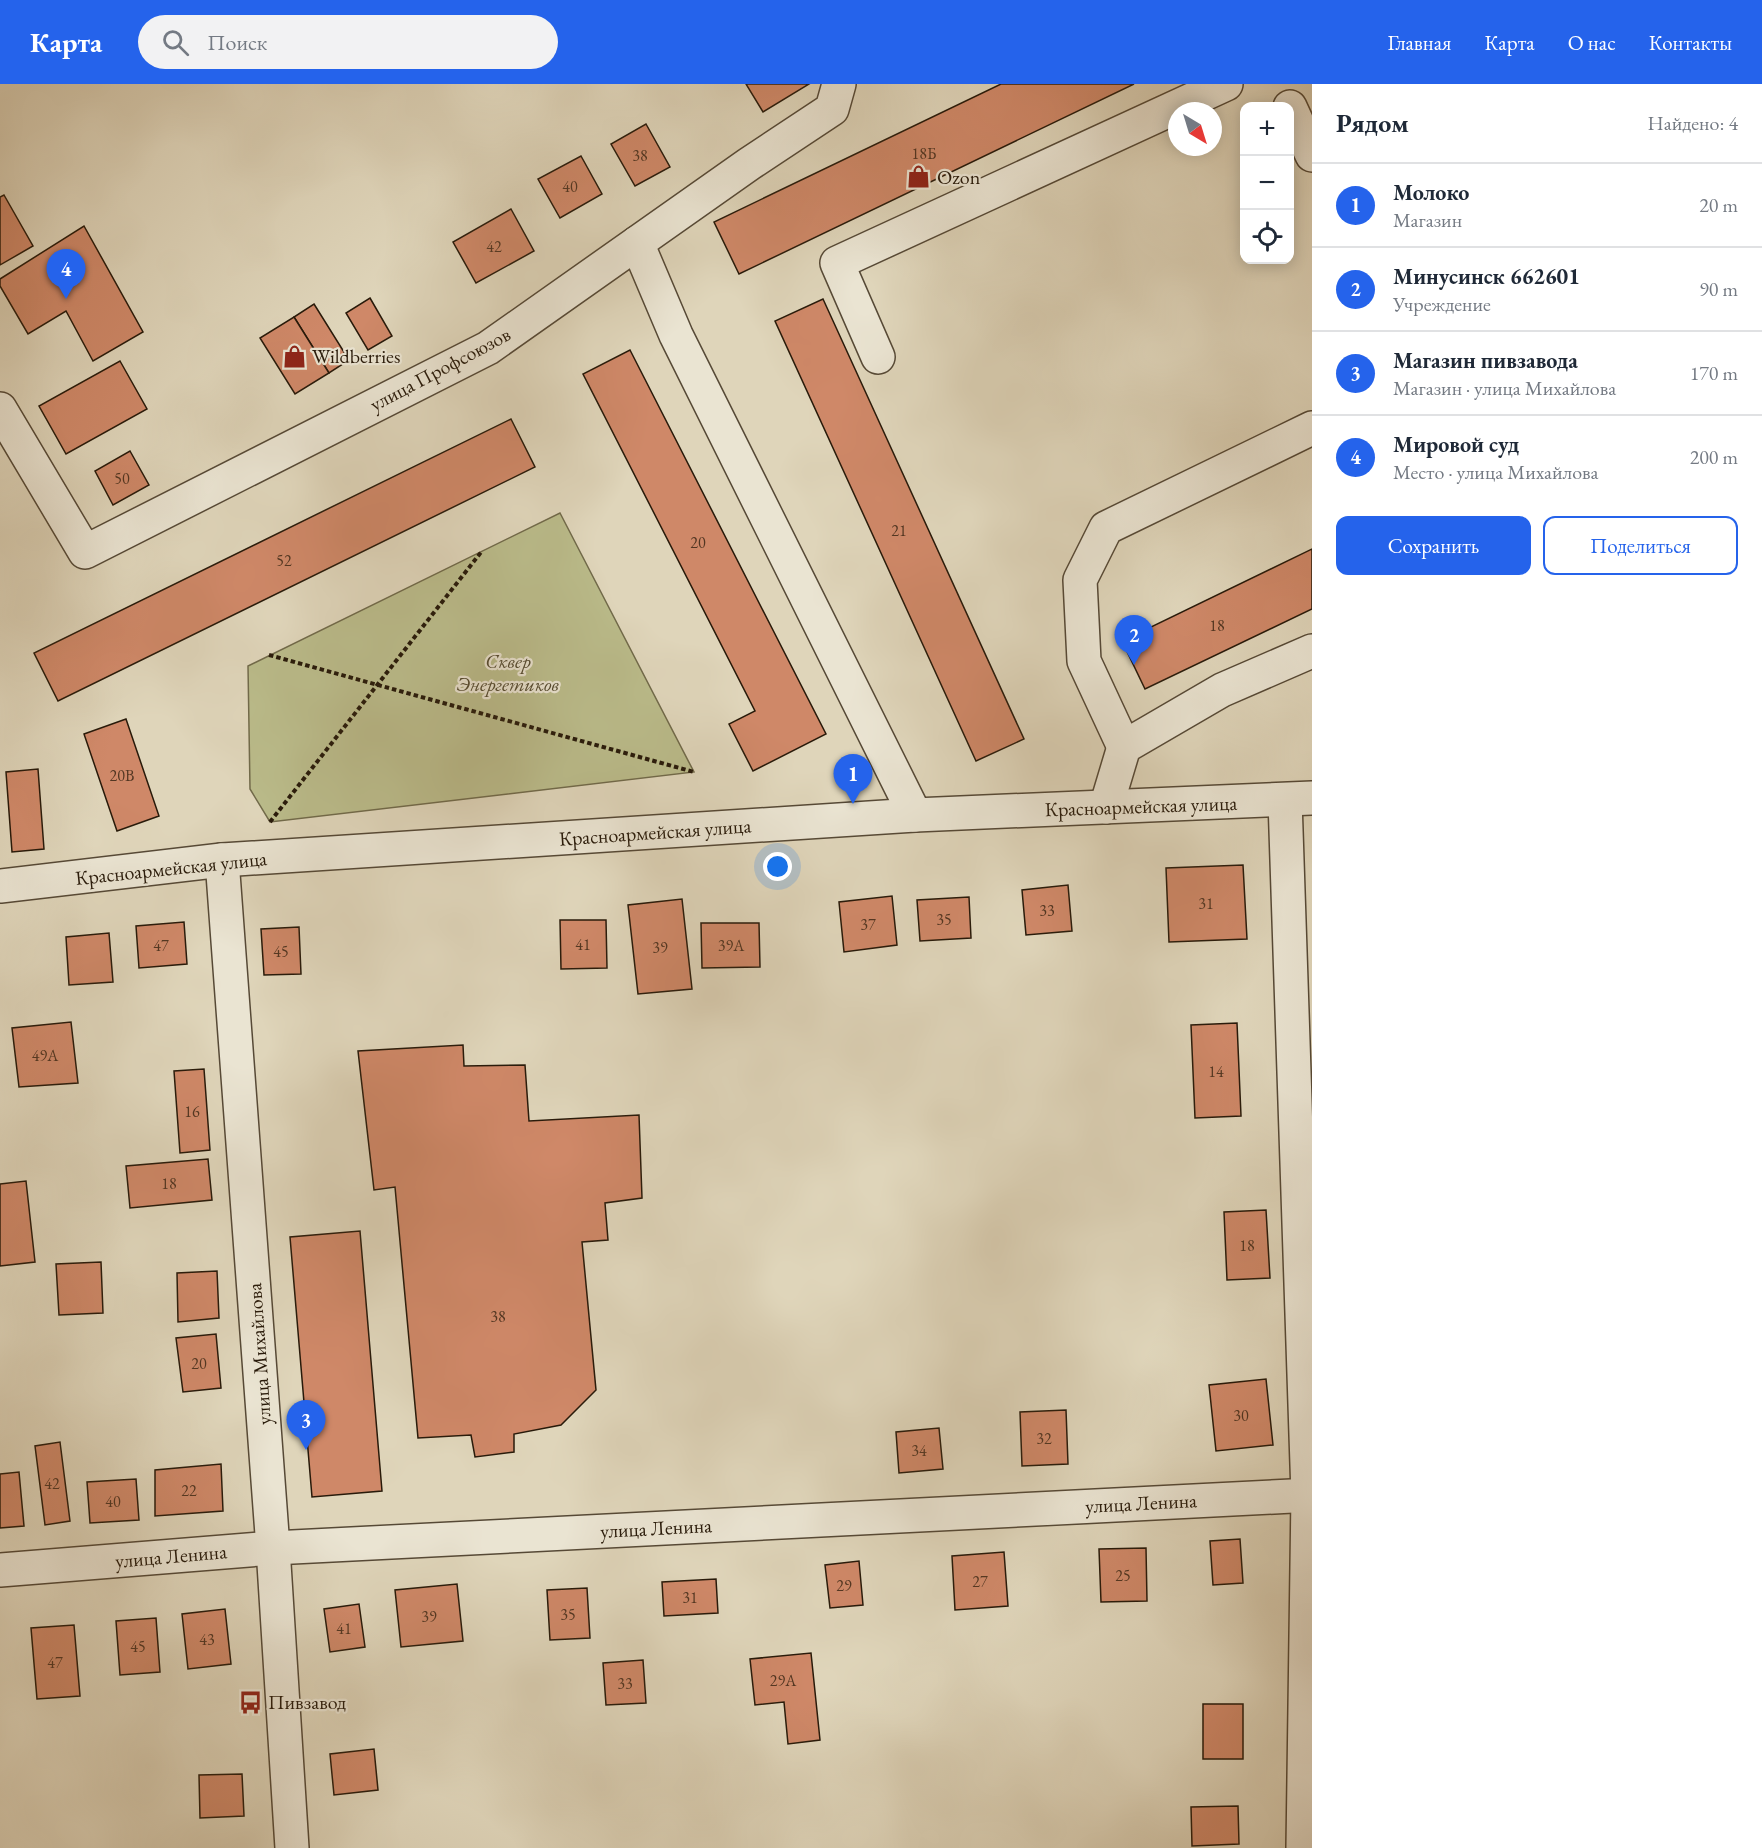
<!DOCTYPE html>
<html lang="ru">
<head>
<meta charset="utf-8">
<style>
	:root { --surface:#fff; --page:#f2f2f3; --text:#1f2937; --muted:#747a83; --line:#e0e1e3; --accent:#2563eb }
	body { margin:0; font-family:"EB Garamond",serif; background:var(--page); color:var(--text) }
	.controls { position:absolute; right:18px; top:18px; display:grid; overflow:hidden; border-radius:12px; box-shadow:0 3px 15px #0003 }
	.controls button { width:54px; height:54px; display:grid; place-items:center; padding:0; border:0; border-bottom:2px solid var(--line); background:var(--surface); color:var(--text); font:30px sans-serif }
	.compass { position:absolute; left:1168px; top:18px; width:54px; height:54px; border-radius:50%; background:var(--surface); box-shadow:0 3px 15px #0003; rotate:142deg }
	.you { position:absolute; left:778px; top:783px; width:21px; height:21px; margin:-15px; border:4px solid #fff; border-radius:50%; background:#1a73e8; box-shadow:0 0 0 9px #1a73e833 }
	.badge { display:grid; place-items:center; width:39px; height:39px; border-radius:50%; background:var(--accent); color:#fff; font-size:20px; font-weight:700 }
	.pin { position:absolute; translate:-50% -50px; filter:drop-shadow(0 2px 3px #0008) }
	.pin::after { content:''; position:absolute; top:32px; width:21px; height:18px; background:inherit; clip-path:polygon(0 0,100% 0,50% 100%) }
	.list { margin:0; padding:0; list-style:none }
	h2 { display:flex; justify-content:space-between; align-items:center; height:78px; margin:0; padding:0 24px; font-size:26px }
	h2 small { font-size:20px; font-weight:400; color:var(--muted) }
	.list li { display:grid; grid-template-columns:39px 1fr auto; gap:18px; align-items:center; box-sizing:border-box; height:84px; padding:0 24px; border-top:2px solid var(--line) }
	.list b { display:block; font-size:22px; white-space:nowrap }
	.list p { margin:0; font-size:20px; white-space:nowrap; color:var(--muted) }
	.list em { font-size:20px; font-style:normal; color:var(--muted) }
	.actions { display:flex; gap:12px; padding:18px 24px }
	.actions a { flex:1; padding:14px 0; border:2px solid var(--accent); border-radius:12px; text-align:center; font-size:21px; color:var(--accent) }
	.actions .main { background:var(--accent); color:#fff }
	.icon { flex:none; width:33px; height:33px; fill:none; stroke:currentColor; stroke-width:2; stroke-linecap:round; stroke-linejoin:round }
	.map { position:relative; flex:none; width:1312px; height:1764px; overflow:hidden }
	header { display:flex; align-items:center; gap:36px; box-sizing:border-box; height:84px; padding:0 30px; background:var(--accent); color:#fff }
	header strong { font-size:28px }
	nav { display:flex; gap:33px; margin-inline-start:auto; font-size:21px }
	.search { width:420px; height:54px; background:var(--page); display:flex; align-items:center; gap:15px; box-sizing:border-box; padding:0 21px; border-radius:33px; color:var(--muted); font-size:22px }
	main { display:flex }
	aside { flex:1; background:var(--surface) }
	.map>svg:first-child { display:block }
</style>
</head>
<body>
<header>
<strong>Карта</strong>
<div class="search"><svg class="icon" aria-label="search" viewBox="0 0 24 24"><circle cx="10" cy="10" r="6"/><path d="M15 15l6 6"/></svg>Поиск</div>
<nav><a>Главная</a><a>Карта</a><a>О нас</a><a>Контакты</a></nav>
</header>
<main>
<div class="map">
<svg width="1312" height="1764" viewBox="0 0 1312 1764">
	<rect width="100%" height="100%" fill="#dfd5ba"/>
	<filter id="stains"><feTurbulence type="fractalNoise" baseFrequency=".00333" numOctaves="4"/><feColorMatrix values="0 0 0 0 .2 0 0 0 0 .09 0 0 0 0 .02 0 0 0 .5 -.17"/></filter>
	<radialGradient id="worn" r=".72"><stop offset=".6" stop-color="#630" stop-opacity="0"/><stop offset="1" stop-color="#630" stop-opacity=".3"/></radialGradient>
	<polygon fill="#babb8a" stroke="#716a4a" stroke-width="1.5" points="560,429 694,688 270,738 250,705 248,582"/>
	<g fill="#cf8868" stroke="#281a0a" stroke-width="1.5">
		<polygon points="746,0 809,0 763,28"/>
		<polygon points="1001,0 1134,0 739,190 714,138"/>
		<polygon points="646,40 670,83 635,102 611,60"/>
		<polygon points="581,72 602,110 560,134 538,95"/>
		<polygon points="4,111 33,162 0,181 0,113"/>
		<polygon points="511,125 534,167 476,199 453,158"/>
		<polygon points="84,142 143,248 93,277 66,227 28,250 0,202 0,195"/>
		<polygon points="370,214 392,252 368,266 346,229"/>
		<polygon points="823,215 1024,655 976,677 775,237"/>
		<polygon points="314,220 349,276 329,289 294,233"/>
		<polygon points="294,233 329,289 295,310 260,254"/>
		<polygon points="630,266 826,650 753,687 729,640 755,627 583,290"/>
		<polygon points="120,277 147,325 66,370 39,322"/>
		<polygon points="511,335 535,383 58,617 34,569"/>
		<polygon points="130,367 149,401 113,421 95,387"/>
		<polygon points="1312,465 1312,525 1145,605 1122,557"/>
		<polygon points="126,635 159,732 117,747 84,650"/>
		<polygon points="38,685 44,765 12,768 6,688"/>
		<polygon points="1243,781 1247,855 1169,858 1166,784"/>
		<polygon points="1068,801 1072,847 1026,851 1022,806"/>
		<polygon points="892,812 897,861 844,868 839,818"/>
		<polygon points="969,813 971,854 920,857 917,816"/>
		<polygon points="682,815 692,905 638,910 628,821"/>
		<polygon points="560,836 606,836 607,884 561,885"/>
		<polygon points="184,838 187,880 139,884 136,842"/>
		<polygon points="701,839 759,839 760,883 702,884"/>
		<polygon points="299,843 301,890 264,891 261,845"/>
		<polygon points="109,849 113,898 69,901 66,853"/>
		<polygon points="71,938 78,999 19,1003 12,944"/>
		<polygon points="1237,939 1241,1032 1195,1034 1191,941"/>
		<polygon points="463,961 464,982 525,981 529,1037 639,1031 642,1114 605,1119 608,1156 582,1158 596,1306 561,1341 514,1350 514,1368 475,1373 471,1351 418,1354 395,1103 374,1106 358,967"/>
		<polygon points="204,985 210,1066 180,1069 174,987"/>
		<polygon points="208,1075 212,1116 130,1124 126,1082"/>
		<polygon points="26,1097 35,1178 0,1182 0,1100"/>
		<polygon points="1266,1126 1270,1194 1227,1196 1224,1128"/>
		<polygon points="360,1147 382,1407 312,1413 290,1153"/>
		<polygon points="101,1178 103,1229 59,1231 56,1180"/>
		<polygon points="217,1187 219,1234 178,1238 177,1189"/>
		<polygon points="216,1250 221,1304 183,1308 176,1254"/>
		<polygon points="1266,1295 1273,1361 1216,1367 1209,1301"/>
		<polygon points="1066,1326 1068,1380 1022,1382 1020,1328"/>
		<polygon points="939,1344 943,1385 899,1389 896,1348"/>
		<polygon points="60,1358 70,1437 45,1441 35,1362"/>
		<polygon points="221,1380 223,1427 155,1432 155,1386"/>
		<polygon points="19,1388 24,1442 0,1444 0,1390"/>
		<polygon points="136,1395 139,1436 90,1439 87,1398"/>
		<polygon points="1240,1455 1243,1499 1213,1501 1210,1457"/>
		<polygon points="1146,1464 1147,1517 1101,1518 1099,1465"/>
		<polygon points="1004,1468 1008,1522 955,1526 952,1472"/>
		<polygon points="859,1477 863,1521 830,1524 825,1481"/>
		<polygon points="716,1495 718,1529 664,1532 662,1498"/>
		<polygon points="457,1500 463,1557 401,1563 395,1506"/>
		<polygon points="587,1504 590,1554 550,1556 547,1506"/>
		<polygon points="359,1520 365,1563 330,1568 324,1525"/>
		<polygon points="225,1525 231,1580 188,1585 182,1530"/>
		<polygon points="156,1534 160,1588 120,1591 116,1537"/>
		<polygon points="74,1541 80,1612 37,1615 31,1544"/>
		<polygon points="811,1569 820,1656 788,1660 784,1618 755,1621 750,1575"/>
		<polygon points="643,1576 646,1619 606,1621 603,1579"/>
		<rect x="1203" y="1620" width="40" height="55"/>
		<polygon points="374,1665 378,1706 334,1711 330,1670"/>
		<polygon points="242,1690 244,1732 200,1734 199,1691"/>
		<polygon points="1238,1722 1239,1760 1192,1762 1191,1723"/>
	</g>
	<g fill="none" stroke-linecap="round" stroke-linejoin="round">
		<defs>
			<g id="minor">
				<polyline points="1290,23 1312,71"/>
				<polyline points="637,159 676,251 915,731"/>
				<polyline points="878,273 837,179 1226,0"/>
				<polyline points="0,325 85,468 488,264 749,80 832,25 839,0"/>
				<polyline points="1124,663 1084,577 1080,496 1106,444 1312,344"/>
				<polyline points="1285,716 1308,1411 1303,1764"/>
				<polyline points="1106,723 1124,663 1222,606 1312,567"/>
				<polyline points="222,776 273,1464 292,1764"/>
				<polyline points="0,802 222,776 915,731 1312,714"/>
				<polyline points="0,1486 273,1464 1312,1411"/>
			</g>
		</defs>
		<use href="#minor" stroke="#564936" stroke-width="36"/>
		<g stroke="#281a0a" stroke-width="4" stroke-dasharray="4.5 3" stroke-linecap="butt">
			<polyline points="269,571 694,688"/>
			<polyline points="270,738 482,467"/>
		</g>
		<use href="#minor" stroke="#eae4d2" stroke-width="33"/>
	</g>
	<defs>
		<symbol id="shop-bare" viewBox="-9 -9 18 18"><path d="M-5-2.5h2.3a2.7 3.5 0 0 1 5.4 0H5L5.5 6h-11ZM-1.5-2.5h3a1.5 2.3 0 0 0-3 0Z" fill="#8f2418" stroke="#eae4d2" stroke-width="2.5" paint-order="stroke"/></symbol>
		<symbol id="bus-bare" viewBox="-9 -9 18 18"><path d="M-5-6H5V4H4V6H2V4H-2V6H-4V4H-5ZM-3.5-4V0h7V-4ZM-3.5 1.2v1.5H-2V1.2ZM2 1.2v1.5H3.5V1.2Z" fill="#8f2418" stroke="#eae4d2" stroke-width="2.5" paint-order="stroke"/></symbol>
	</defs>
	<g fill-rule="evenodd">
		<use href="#shop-bare" x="902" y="76" width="33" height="33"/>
		<use href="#shop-bare" x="278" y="256" width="33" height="33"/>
		<use href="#bus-bare" x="234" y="1602" width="33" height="33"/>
	</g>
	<g text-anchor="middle" stroke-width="4.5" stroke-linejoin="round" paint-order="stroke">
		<g font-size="16" fill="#523622">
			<text x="924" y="75">18Б</text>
			<text x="640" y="77">38</text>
			<text x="570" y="108">40</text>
			<text x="494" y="168">42</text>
			<text x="122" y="400">50</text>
			<text x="899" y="452">21</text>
			<text x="698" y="464">20</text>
			<text x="284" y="482">52</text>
			<text x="1217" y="547">18</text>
			<text x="122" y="697">20В</text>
			<text x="1206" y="825">31</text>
			<text x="1047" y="832">33</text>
			<text x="944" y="841">35</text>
			<text x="868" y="846">37</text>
			<text x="583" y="866">41</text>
			<text x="161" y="867">47</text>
			<text x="731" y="867">39А</text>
			<text x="660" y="869">39</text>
			<text x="281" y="873">45</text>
			<text x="45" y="977">49А</text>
			<text x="1216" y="993">14</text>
			<text x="192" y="1033">16</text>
			<text x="169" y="1105">18</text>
			<text x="1247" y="1167">18</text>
			<text x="498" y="1238">38</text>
			<text x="199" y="1285">20</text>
			<text x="1241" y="1337">30</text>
			<text x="1044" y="1360">32</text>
			<text x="919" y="1372">34</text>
			<text x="52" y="1405">42</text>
			<text x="189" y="1412">22</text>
			<text x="113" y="1423">40</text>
			<text x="1123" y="1497">25</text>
			<text x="980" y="1503">27</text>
			<text x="844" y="1507">29</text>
			<text x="690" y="1519">31</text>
			<text x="568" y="1536">35</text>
			<text x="429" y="1538">39</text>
			<text x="344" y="1550">41</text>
			<text x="207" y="1561">43</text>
			<text x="138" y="1568">45</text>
			<text x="55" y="1584">47</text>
			<text x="783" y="1602">29А</text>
			<text x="625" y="1605">33</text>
		</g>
		<g font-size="20" fill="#281a0a" stroke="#eae4d2" text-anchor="start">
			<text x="937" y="100">Ozon</text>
			<text x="312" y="279">Wildberries</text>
			<text x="268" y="1625">Пивзавод</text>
		</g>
		<g font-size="20" fill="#281a0a" stroke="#eae4d2">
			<text transform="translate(440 285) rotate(-28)" y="7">улица Профсоюзов</text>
			<text transform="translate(1141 722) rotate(-2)" y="7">Красноармейская улица</text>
			<text transform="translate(655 748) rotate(-4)" y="7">Красноармейская улица</text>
			<text transform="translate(171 784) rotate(-6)" y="7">Красноармейская улица</text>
			<text transform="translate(259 1270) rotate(-94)" y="7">улица Михайлова</text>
			<text transform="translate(1141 1419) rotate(-3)" y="7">улица Ленина</text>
			<text transform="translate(656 1444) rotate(-3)" y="7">улица Ленина</text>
			<text transform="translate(171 1472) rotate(-5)" y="7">улица Ленина</text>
		</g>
		<g font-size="20" font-style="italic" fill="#544a30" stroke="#eae4d2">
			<text x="508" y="584">Сквер<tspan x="508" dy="23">Энергетиков</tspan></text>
		</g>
	</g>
	<rect width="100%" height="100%" filter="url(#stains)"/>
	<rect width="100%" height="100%" fill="url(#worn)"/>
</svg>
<div class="controls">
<button>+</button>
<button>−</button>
<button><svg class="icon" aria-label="locate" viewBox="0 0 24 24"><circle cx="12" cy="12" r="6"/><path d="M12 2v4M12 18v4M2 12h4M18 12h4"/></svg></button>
</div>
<svg class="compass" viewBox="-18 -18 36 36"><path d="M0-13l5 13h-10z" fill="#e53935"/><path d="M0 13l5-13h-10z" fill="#747a83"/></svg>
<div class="you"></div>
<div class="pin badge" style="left:853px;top:720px">1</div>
<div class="pin badge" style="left:1134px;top:581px">2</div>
<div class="pin badge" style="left:306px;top:1366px">3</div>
<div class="pin badge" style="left:66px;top:215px">4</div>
</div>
<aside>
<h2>Рядом<small>Найдено: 4</small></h2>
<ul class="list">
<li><span class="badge">1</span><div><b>Молоко</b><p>Магазин</p></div><em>20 m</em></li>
<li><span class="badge">2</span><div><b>Минусинск 662601</b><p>Учреждение</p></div><em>90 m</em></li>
<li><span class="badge">3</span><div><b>Магазин пивзавода</b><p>Магазин · улица Михайлова</p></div><em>170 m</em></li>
<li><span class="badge">4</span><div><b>Мировой суд</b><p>Место · улица Михайлова</p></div><em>200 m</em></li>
</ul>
<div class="actions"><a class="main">Сохранить</a><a>Поделиться</a></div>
</aside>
</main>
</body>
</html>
